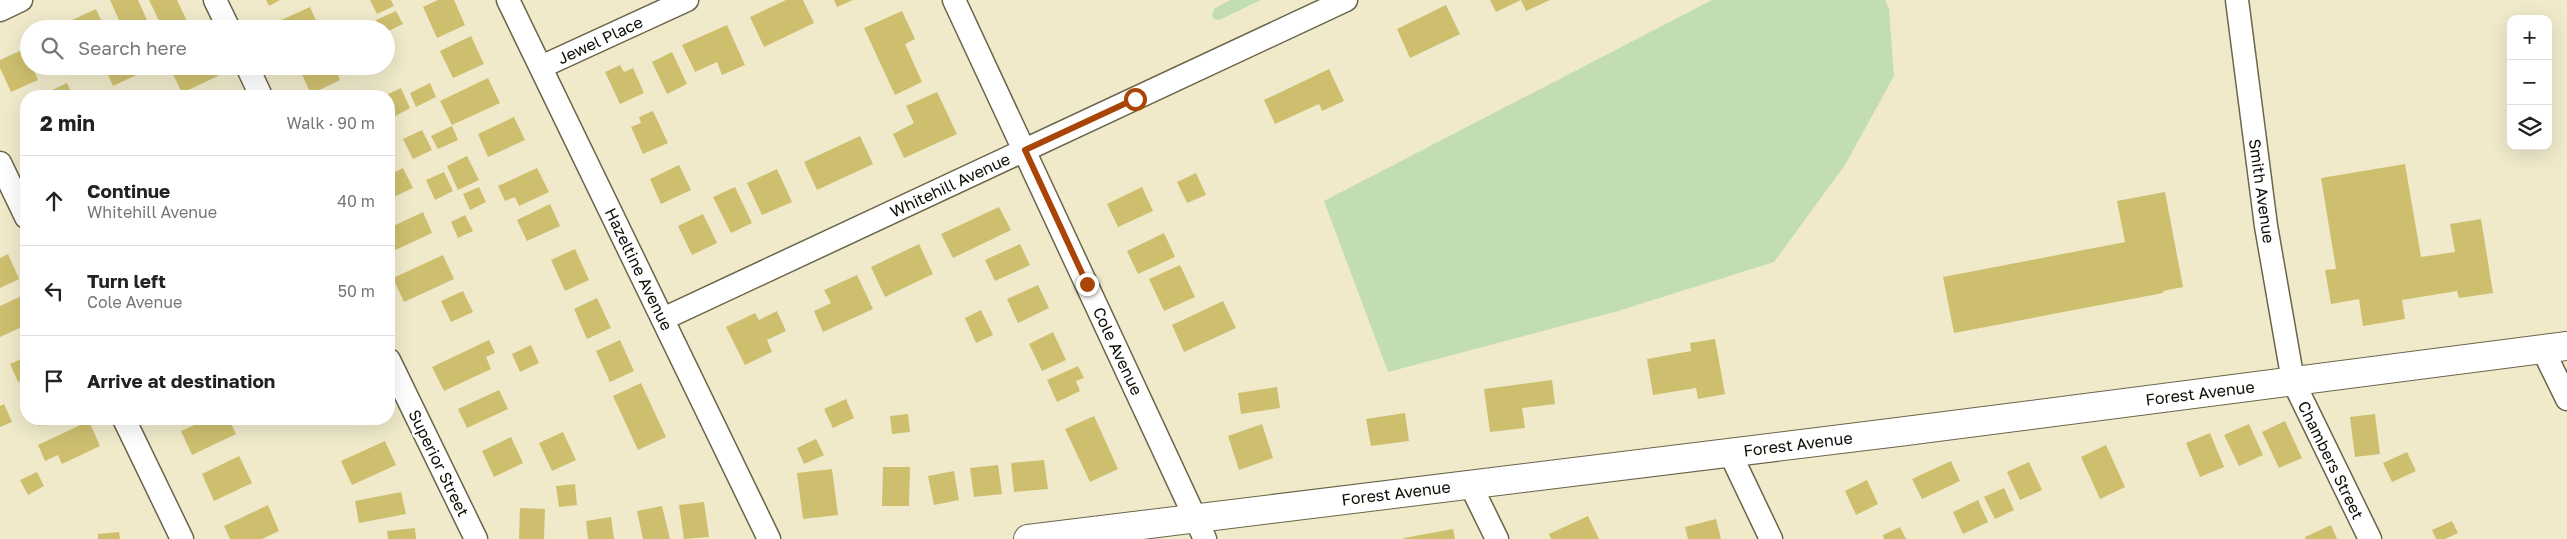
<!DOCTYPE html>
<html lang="en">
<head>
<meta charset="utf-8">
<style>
	:root { --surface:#fff; --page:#f6f6f6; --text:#222; --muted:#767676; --line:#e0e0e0 }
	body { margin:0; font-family:"Golos Text",sans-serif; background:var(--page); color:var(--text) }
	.controls { position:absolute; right:15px; top:15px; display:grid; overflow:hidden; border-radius:10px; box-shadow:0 5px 20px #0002 }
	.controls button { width:45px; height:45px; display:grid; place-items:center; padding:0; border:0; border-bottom:1px solid var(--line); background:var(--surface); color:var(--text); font:25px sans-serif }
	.stop { position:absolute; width:15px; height:15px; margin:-11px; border:4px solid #a84507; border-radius:50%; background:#fff }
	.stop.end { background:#a84507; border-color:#fff; box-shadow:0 1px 5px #0008 }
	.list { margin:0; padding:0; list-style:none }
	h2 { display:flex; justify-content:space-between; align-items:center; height:65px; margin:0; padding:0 20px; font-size:21px }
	h2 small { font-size:16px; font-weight:400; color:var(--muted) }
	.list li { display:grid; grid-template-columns:32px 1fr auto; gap:15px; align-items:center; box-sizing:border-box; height:90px; padding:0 20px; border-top:1px solid var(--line) }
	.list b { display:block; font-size:19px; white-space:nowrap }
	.list p { margin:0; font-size:16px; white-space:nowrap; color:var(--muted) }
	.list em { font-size:16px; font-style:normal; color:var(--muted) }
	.icon { flex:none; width:28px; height:28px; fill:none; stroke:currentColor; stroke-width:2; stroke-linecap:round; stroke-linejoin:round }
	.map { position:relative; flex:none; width:2567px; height:539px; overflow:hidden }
	.search { position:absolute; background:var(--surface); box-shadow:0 5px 20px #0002; left:20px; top:20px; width:375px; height:55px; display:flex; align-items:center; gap:12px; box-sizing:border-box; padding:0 18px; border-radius:28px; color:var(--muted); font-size:19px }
	.panel { position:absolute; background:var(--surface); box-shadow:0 5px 20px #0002; left:20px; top:90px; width:375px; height:335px; border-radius:20px }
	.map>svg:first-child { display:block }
</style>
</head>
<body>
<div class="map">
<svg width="2567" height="539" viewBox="0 0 2567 539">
	<rect width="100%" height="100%" fill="#f0eacb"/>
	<g fill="#c2ddb2">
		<polygon points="1230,0 1261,0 1219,20 1214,19 1212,15 1214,9"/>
		<polygon points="1712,0 1885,0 1889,9 1894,76 1845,165 1774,262 1618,311 1388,372 1324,201"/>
	</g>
	<g fill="#cebf6f">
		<polygon points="110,0 138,0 147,20 123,29"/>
		<polygon points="149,0 177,0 189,25 181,29 163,29"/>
		<polygon points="266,0 280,0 269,6"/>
		<polygon points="370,0 391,0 394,6 377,14"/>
		<polygon points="438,0 454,0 465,25 437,38 423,7"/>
		<polygon points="786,0 803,0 814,23 764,47 750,17"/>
		<polygon points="834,0 853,0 837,7"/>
		<polygon points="1490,0 1550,0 1526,11 1521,0 1496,12"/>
		<polygon points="1446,5 1460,34 1410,58 1397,29"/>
		<polygon points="310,7 320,29 280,29 277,22"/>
		<polygon points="96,9 105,29 76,29 72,20"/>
		<polygon points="396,11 403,24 386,32 386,29 380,29 376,20"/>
		<polygon points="902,11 915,39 905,44 922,82 895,95 864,28"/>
		<polygon points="371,21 375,29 355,29"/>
		<polygon points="56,23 59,29 45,29"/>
		<polygon points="727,25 745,65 722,75 717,62 695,72 682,45"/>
		<polygon points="471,36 484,64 453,78 440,51"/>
		<polygon points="24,49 29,60 29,66 32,66 38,80 11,92 0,68 0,60"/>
		<polygon points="672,52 687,84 667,94 652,62"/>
		<polygon points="620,65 624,72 633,68 644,93 620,104 605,72"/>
		<polygon points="43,66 54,66 45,71"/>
		<polygon points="104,66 156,66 113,86"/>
		<polygon points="183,66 213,66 218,76 182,93 172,72"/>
		<polygon points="298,66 334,66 340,80 311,94"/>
		<polygon points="1329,69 1344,101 1322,111 1319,104 1275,124 1264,100"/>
		<polygon points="488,78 500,103 452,125 440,101"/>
		<polygon points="67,83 73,96 50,96 48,92"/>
		<polygon points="430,83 436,97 416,107 410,93"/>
		<polygon points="401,88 410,108 392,118 389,112 389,96 384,96"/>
		<polygon points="347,90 350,96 334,96"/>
		<polygon points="937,92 957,134 904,158 893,134 914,123 906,106"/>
		<polygon points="653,111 668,143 643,154 631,127 641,123 639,117"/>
		<polygon points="514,117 525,140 488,157 478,134"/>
		<polygon points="452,126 458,140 438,149 431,136"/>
		<polygon points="422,130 432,150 413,159 403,139"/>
		<polygon points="389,136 394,148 389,151"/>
		<polygon points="860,136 873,164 817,190 804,162"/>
		<polygon points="467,156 479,180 458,190 447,166"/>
		<polygon points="2405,164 2421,257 2455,252 2450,224 2481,219 2493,293 2459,298 2457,291 2402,300 2405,319 2363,326 2359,299 2331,304 2325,270 2336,269 2321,178"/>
		<polygon points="679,165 691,190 661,204 650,179"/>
		<polygon points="403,168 413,188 389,199 389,175"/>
		<polygon points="537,168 549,192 519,206 515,197 505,201 498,186"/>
		<polygon points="777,169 792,202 762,215 747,183"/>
		<polygon points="444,172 453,191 435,200 426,180"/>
		<polygon points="1196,173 1206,195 1187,203 1177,182"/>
		<polygon points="479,187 486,202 470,210 463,194"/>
		<polygon points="735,187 752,223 731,233 713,197"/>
		<polygon points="1142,187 1153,211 1118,227 1107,204"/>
		<polygon points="2165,192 2183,287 2163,291 2163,293 1954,333 1943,277 2125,242 2117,201"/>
		<polygon points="550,204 560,226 527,241 517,220"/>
		<polygon points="999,207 1011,230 953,258 941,234"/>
		<polygon points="423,212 432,233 389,253 389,228"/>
		<polygon points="703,214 717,243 692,255 678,226"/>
		<polygon points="465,215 473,231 458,238 451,222"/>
		<polygon points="1164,233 1175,257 1138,274 1127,251"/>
		<polygon points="919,244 933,274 885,297 871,267"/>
		<polygon points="1020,244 1030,265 995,281 985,260"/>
		<polygon points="575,249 589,280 565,291 551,260"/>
		<polygon points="8,254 19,279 0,288 0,258"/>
		<polygon points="443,255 454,279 404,302 393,278"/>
		<polygon points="1180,265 1195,297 1164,311 1149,279"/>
		<polygon points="857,275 873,309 823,332 814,311 831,303 824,290"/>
		<polygon points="1038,285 1049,308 1018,323 1007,299"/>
		<polygon points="463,291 473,312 451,322 441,301"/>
		<polygon points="26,294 26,325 0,337 0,306"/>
		<polygon points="597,298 611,328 587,339 574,309"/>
		<polygon points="1223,301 1236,328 1184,352 1172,325"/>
		<polygon points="981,310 993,335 976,343 965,318"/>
		<polygon points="777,311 786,331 767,340 772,352 745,365 726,327 755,313 759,320"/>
		<polygon points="1053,332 1066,360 1042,371 1029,344"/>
		<polygon points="1715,339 1725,394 1698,399 1696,388 1653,395 1647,359 1691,351 1690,343"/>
		<polygon points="489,340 495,353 486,357 491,369 444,391 432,367"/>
		<polygon points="620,340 634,371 610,382 596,351"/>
		<polygon points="531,345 539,363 520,372 512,354"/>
		<polygon points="26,357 26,378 18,382 10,364"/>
		<polygon points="1078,366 1084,378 1076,381 1080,391 1057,402 1047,380"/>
		<polygon points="1552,380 1555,404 1522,408 1525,428 1490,432 1484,389"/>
		<polygon points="641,383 666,437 638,450 613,396"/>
		<polygon points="1277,387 1280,408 1241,414 1238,393"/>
		<polygon points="499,390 508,409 467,428 458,409"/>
		<polygon points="846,399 854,418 833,428 824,409"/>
		<polygon points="4,404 12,422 0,427 0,406"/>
		<polygon points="1405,413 1409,441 1371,446 1366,419"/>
		<polygon points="908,414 910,432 892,434 890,416"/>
		<polygon points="2375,414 2380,454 2355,457 2350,417"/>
		<polygon points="1094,416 1118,469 1090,482 1065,429"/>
		<polygon points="35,419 55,419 39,426"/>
		<polygon points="208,419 229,419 236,434 192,455 181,431"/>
		<polygon points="89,421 100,446 62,464 58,455 45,461 38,445"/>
		<polygon points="2285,421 2302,458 2279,468 2262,432"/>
		<polygon points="1262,424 1273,458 1239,470 1228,436"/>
		<polygon points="2249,424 2263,455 2239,466 2224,435"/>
		<polygon points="563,432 576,460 552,471 539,443"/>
		<polygon points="2210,433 2224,467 2200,477 2186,443"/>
		<polygon points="511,437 523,463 494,477 482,451"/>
		<polygon points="816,439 824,455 804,464 797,448"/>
		<polygon points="385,441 396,465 352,485 341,461"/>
		<polygon points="2106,445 2125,487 2100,499 2081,457"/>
		<polygon points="2407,452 2416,471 2392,482 2383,463"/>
		<polygon points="239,456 252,483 214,501 202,474"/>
		<polygon points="1044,460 1048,489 1014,492 1011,463"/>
		<polygon points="1951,461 1960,481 1922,499 1912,479"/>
		<polygon points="2029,462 2042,490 2020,500 2007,472"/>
		<polygon points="998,465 1002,494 974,497 970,468"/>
		<polygon points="883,467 910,467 909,506 882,506"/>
		<polygon points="832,469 838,515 803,519 797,473"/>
		<polygon points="954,471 959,500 934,505 928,476"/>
		<polygon points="37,472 44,486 28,495 20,480"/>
		<polygon points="1867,480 1878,504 1856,515 1845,491"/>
		<polygon points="575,484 577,505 559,507 556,486"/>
		<polygon points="2004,488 2014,510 1995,519 1984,497"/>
		<polygon points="401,492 406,514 359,523 355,501"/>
		<polygon points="1978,500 1988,522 1963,534 1953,512"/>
		<polygon points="704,502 709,537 684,539 679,505"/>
		<polygon points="268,505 279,531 262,539 230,539 224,526"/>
		<polygon points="662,506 670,539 643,539 637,511"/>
		<polygon points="520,508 545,509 544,539 519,539"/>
		<polygon points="1588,516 1599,539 1551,539 1549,534"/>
		<polygon points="611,517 614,539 588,539 586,521"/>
		<polygon points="1716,519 1721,539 1688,539 1685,527"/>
		<polygon points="2452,521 2458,533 2445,539 2436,539 2432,530"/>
		<polygon points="2331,525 2337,539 2306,539 2305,537"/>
		<polygon points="1900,527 1906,539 1884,539 1883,535"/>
		<polygon points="415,528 416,539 388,539 387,531"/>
		<polygon points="1453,529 1455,539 1404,539 1404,538"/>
		<polygon points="119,532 120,539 98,539 98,534"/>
	</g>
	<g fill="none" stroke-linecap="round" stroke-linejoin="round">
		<defs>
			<g id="street">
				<polyline points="215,0 229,29"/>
				<polyline points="508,0 769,539"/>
				<polyline points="954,0 1205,539"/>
				<polyline points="2237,0 2266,226 2293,381 2370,539"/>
				<polyline points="0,10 21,0"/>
				<polyline points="247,66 261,96"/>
				<polyline points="541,67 687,0"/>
				<polyline points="0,163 26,217"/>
				<polyline points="663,319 1346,0"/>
				<polyline points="2543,350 2567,399"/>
				<polyline points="389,360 476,539"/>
				<polyline points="124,419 182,539"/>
				<polyline points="1730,453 1771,539"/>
				<polyline points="1470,484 1497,539"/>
			</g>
			<polyline id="secondary" points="1028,539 1898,432 2567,346"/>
		</defs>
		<use href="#street" stroke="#6a6549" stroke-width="25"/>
		<use href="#secondary" stroke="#6a6549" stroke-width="30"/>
		<use href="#street" stroke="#fff" stroke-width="22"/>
		<use href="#secondary" stroke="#fff" stroke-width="28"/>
	</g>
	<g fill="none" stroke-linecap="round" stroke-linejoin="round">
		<polyline stroke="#a84507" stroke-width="6" points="1087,284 1025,150 1135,99"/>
	</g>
	<g text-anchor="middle" stroke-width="5" stroke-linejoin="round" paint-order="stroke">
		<g font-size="16" fill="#0f0c04" stroke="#fff">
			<text transform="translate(600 40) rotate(-25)" y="6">Jewel Place</text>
			<text transform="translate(950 185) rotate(-25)" y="6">Whitehill Avenue</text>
			<text transform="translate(2262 191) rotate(82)" y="6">Smith Avenue</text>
			<text transform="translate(639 269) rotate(64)" y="6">Hazeltine Avenue</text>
			<text transform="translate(1118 351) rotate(65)" y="6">Cole Avenue</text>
			<text transform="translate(2200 393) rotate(-7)" y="6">Forest Avenue</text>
			<text transform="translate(1798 444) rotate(-7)" y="6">Forest Avenue</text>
			<text transform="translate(2331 460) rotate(64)" y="6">Chambers Street</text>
			<text transform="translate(439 463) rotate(64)" y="6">Superior Street</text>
			<text transform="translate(1396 493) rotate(-7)" y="6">Forest Avenue</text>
		</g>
	</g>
</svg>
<div class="controls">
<button>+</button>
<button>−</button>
<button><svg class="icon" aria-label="layers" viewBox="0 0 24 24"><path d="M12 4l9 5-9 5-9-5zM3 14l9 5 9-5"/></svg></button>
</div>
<div class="stop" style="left:1135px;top:99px"></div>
<div class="stop end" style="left:1087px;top:284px"></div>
<div class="search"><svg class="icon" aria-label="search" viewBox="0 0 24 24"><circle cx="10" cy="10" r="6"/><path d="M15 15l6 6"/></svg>Search here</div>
<section class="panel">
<h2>2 min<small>Walk · 90 m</small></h2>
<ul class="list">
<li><svg class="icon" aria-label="ahead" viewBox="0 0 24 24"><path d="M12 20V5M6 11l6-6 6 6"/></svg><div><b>Continue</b><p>Whitehill Avenue</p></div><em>40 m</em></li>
<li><svg class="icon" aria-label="left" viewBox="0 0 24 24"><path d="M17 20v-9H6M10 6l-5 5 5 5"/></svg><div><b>Turn left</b><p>Cole Avenue</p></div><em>50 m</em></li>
<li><svg class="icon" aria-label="arrive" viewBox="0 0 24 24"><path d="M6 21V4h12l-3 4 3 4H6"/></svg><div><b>Arrive at destination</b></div></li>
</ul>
</section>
</div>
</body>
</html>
